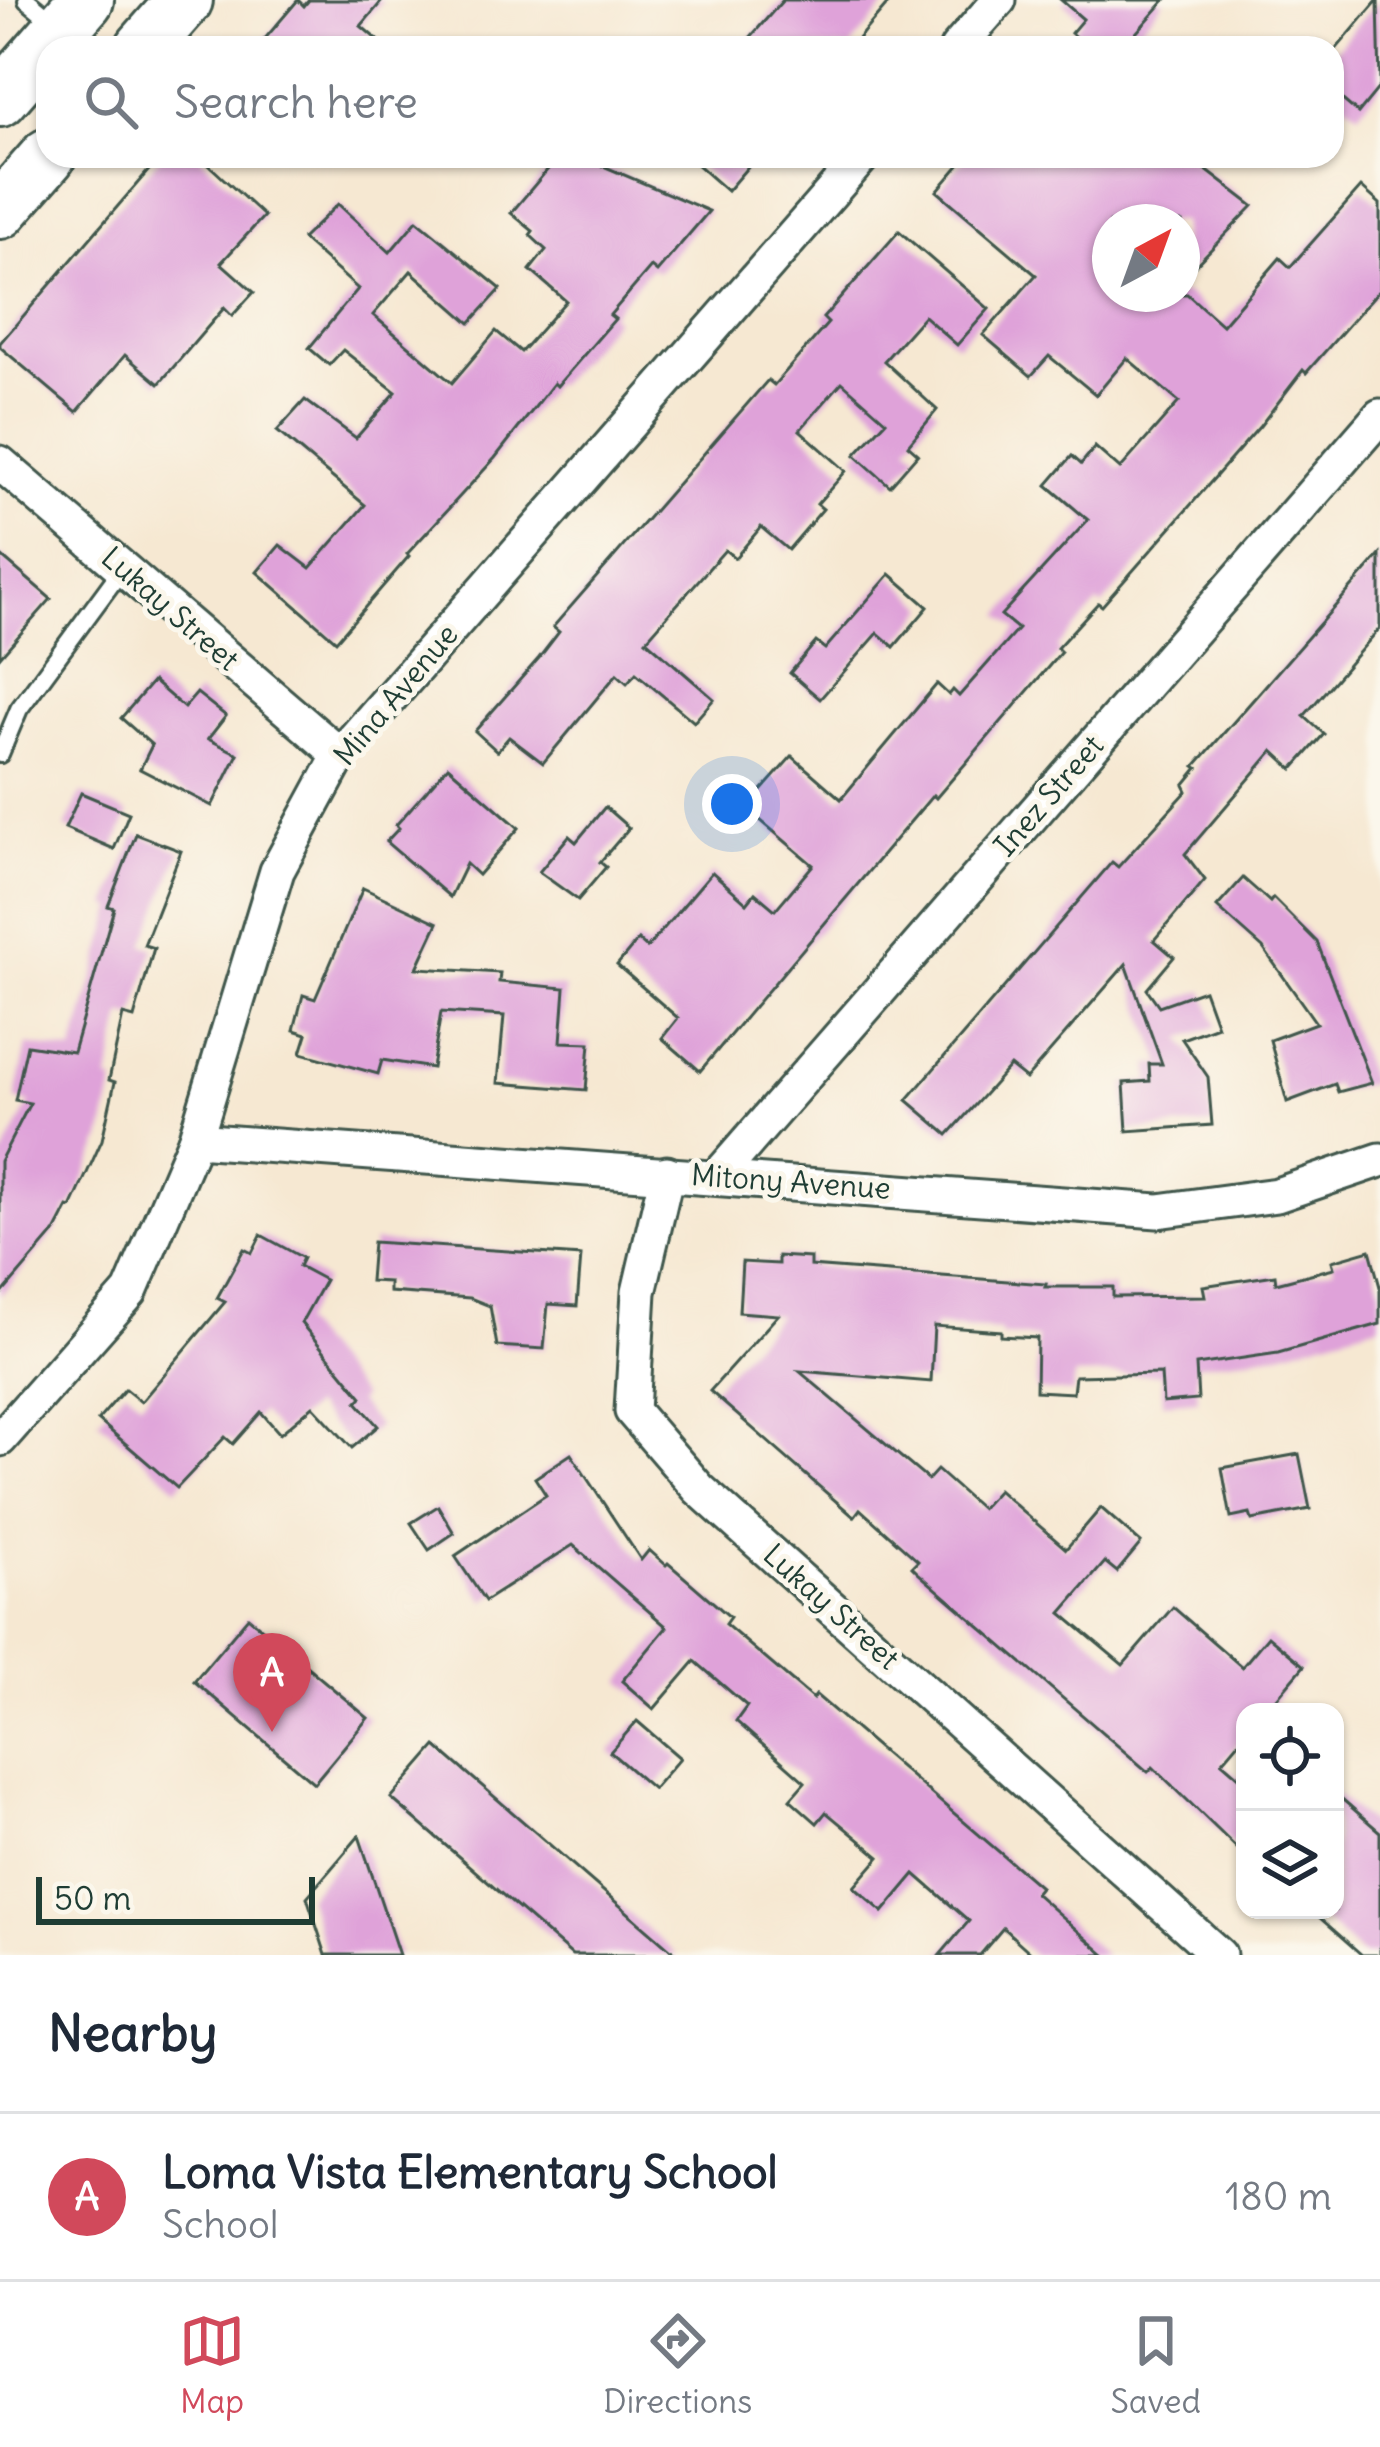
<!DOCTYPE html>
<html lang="en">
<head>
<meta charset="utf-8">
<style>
	:root { --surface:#fff; --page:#f2f2f3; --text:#1f2937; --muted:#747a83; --line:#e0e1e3; --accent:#d1495b }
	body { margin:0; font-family:Delius,sans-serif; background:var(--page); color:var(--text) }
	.controls { position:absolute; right:36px; bottom:36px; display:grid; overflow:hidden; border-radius:24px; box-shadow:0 3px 9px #0004 }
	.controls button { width:108px; height:108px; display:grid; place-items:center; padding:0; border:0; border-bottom:3px solid var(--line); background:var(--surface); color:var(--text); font:60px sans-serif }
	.compass { position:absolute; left:1092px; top:204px; width:108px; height:108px; border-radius:50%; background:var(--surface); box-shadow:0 3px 9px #0004; rotate:41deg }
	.scale { position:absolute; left:36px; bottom:30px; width:279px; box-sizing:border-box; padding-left:12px; border:6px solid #1f3d34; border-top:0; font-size:33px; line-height:42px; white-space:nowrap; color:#1f3d34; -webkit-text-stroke:9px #fbf7ec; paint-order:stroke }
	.you { position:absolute; left:732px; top:804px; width:42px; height:42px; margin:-30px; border:9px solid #fff; border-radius:50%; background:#1a73e8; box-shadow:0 0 0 18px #1a73e833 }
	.badge { display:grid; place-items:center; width:78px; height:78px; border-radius:50%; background:var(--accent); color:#fff; font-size:39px; font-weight:700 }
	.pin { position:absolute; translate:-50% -99px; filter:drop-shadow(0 3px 6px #0008) }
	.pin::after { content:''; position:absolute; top:63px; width:42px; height:36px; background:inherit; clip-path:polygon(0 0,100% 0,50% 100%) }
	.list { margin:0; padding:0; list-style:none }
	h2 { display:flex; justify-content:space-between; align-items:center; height:156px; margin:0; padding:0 48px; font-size:51px }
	h2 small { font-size:39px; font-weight:400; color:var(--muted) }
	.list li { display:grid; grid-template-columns:78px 1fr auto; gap:36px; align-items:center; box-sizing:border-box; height:168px; padding:0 48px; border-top:3px solid var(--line) }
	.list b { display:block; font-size:45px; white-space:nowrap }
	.list p { margin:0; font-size:39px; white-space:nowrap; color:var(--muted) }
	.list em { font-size:39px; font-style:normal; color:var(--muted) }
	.icon { flex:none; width:66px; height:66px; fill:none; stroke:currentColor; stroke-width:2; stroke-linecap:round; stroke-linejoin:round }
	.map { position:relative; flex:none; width:1380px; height:1955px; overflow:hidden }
	.search { position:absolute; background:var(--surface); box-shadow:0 3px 9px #0004; left:36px; right:36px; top:36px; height:132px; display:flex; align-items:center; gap:30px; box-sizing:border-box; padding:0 42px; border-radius:36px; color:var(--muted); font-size:45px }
	.sheet { height:324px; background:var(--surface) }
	nav { display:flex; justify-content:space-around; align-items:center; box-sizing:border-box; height:168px; border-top:3px solid var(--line); background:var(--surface); font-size:33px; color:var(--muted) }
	nav a { display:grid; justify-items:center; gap:6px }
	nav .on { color:var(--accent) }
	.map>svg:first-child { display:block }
</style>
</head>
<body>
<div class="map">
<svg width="1380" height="1955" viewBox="0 0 1380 1955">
	<rect width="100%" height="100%" fill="#fbf7ec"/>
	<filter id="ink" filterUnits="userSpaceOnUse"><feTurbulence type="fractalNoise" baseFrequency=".00833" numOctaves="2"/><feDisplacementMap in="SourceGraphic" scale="24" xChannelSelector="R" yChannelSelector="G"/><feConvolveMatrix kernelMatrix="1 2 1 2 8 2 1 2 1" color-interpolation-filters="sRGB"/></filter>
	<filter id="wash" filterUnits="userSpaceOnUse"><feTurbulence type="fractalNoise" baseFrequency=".004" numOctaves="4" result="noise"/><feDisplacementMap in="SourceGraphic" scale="48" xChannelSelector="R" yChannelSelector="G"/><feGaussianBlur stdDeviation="2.7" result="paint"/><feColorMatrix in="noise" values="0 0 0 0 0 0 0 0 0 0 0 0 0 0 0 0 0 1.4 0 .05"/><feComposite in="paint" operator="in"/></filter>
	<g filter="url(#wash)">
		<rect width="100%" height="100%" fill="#f6e8d2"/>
		<g id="blocks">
			<g fill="#dfa2d9">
				<polygon points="298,0 304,6 309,0 383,0 361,26 387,48 257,48"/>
				<polygon points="783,0 891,0 850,48 741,48"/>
				<polygon points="1061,0 1165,0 1123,48 1088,48 1071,33 1083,19"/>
				<polygon points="1378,0 1380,86 1358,113 1332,91 1332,54"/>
				<polygon points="161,156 199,156 264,216 221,263 254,292 232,316 224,308 159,384 125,355 77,412 0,347 0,343"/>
				<polygon points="559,156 580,156 709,211 657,272 651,267 610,315 615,319 557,386 554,383 495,458 407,554 409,556 336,641 257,572 280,545 310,568 365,505 277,431 305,400 356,438 396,392 343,350 329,365 309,348 358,289 302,239 338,204 390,252 417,220 501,289 470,323 411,271 373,315 452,383 496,331 521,352 566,301 530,270 546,250 530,235 533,231 511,213"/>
				<polygon points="687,156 757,156 727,191"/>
				<polygon points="967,156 1188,156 1253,206 1182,279 1182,222 1110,222 1110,294 1187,294 1222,325 1280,258 1290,267 1361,187 1380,204 1380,289 1306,373 1303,370 1260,426 1102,606 1098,603 1057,648 1061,652 936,798 933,795 700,1071 662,1038 678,1018 617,965 638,940 647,948 712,872 747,903 755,893 775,910 813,865 746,808 792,756 841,799 937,684 949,695 953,690 959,696 1018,629 1001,615 1088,520 1047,485 1072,456 1081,464 1095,447 1120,469 1179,402 1127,358 1096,395 1049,356 1031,376 983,335 1036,275 937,191"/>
				<polygon points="899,231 989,309 957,345 924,316 884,361 937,410 908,445 918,454 890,486 855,455 886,421 842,382 800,430 846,471 817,504 823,509 788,550 761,527 735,558 725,550 646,640 714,699 694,722 636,673 627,683 617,674 543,763 509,737 497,751 475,731 539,658 559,632 553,627 768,380 774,385 828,323 823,318"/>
				<polygon points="0,555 51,599 0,657"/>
				<polygon points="1380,555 1380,628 1304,716 1324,734 1293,769 1273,751 1185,854 1205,880 1154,940 1174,957 1147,989 1159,1006 1204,990 1217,1026 1182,1039 1208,1077 1212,1125 1127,1131 1124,1083 1150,1081 1149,1064 1162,1064 1126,964 1026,1079 1010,1066 948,1135 907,1100 1112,862 1118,867 1187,791 1184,785 1198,768 1195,766"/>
				<polygon points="890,574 928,607 894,647 878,633 820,699 790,673 816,642 825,649"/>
				<polygon points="153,681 184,708 197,693 226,716 208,739 238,754 212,806 140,769 152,745 121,718"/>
				<polygon points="448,766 519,828 478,875 466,864 450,897 386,842 399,828 396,825"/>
				<polygon points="81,793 129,813 114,849 65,828"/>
				<polygon points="605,807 629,828 600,862 606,867 578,900 539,872 569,836 576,842"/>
				<polygon points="136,834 181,851 144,945 154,948 134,1018 123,1015 109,1080 115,1082 102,1140 71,1208 68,1207 55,1232 0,1296 0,1161 30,1103 15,1100 27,1045 73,1052 114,908 108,906"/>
				<polygon points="1243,878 1270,902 1273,898 1317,942 1372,1083 1338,1092 1335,1084 1287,1102 1270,1040 1316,1023 1263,948 1217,907"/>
				<polygon points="363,888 438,923 417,968 500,973 499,982 565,988 561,1042 590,1043 586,1090 498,1083 504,1016 441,1012 432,1068 382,1060 378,1074 301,1053 307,1034 294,1030 303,995 315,999"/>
				<polygon points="261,1235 303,1258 299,1266 325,1280 301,1323 362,1397 357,1402 378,1426 352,1448 313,1406 280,1434 261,1412 233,1444 225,1437 177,1488 98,1420 125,1389 141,1402 225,1302 217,1298 244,1249 252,1253"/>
				<polygon points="373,1242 581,1256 577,1306 548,1304 544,1349 497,1346 490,1306 470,1298 389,1292 389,1282 370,1281"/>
				<polygon points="1370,1250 1380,1287 1380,1324 1278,1353 1196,1365 1198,1400 1163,1403 1161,1374 1075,1376 1073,1393 1036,1391 1037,1338 1001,1336 1001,1331 934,1326 931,1382 799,1371 928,1480 937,1470 981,1509 998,1490 1066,1549 1101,1508 1141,1543 1117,1572 1105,1562 1061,1613 1123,1665 1173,1607 1242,1667 1268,1636 1304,1666 1265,1712 1245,1712 1245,1735 1222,1762 1245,1782 1245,1856 1153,1767 1148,1772 919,1574 912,1567 918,1561 860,1509 854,1517 710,1391 778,1315 739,1312 742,1262 778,1264 778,1256 810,1258 810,1266 1046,1284 1045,1287 1113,1287 1113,1297 1205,1296 1203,1286 1275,1275 1276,1283 1334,1268 1332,1261"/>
				<polygon points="571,1454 641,1560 649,1550 666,1565 668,1563 730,1617 725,1624 813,1699 816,1695 1040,1887 1035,1893 1105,1955 1033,1955 1003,1928 980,1955 940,1955 969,1921 915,1874 883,1912 854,1887 880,1857 826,1812 817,1823 790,1799 805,1782 736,1721 747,1706 695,1661 654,1709 622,1681 667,1627 573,1545 485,1601 455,1556 546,1495 535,1478"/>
				<polygon points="1299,1454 1310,1509 1252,1520 1250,1514 1231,1518 1222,1468"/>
				<polygon points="438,1506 454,1533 429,1550 411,1523"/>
				<polygon points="248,1617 368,1718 314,1783 194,1681"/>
				<polygon points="637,1721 680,1758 653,1789 610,1752"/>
				<polygon points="436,1746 677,1955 572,1955 391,1798"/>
				<polygon points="1335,1793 1380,1832 1380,1955 1362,1955 1311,1910 1335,1910"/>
				<polygon points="359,1836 399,1955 326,1955 307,1897"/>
			</g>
		</g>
	</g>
	<g filter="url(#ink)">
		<use href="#blocks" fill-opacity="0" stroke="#3f574c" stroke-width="3"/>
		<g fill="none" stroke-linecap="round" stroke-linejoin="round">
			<defs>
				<g id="lane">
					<polyline points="27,0 56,24"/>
					<polyline points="0,754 19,709 122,569"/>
				</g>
				<g id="street">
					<polyline points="957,48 999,0"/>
					<polyline points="0,463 340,755"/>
					<polyline points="195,1140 1158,1211 1277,1195 1380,1160"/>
					<polyline points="667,1173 639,1292 632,1411 699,1489 1219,1955"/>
					<polyline points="718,1176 1380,416"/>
					<polyline points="0,1439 130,1292 195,1140 277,871 340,755 863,156"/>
				</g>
				<g id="primary">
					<polyline points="143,48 185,0"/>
					<polyline points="0,99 86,0"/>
					<polyline points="0,211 48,156"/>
				</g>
			</defs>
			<use href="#lane" stroke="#3f574c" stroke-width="22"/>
			<use href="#street" stroke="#3f574c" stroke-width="39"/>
			<use href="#primary" stroke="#3f574c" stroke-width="60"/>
			<use href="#lane" stroke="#fff" stroke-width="16"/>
			<use href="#street" stroke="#fff" stroke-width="33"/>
			<use href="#primary" stroke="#fff" stroke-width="54"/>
		</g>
	</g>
	<g text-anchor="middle" stroke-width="10" stroke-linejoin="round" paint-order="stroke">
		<g font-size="30" fill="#1f3d34" stroke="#fbf7ec">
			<text transform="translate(170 609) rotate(41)" y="10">Lukay Street</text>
			<text transform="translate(396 695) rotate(-50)" y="10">Mina Avenue</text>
			<text transform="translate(1049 796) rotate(-49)" y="10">Inez Street</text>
			<text transform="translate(791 1182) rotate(4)" y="10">Mitony Avenue</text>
			<text transform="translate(831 1607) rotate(42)" y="10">Lukay Street</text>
		</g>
	</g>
</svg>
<div class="controls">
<button><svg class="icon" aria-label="locate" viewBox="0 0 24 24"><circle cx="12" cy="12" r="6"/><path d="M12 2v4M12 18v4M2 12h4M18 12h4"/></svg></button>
<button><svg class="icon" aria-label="layers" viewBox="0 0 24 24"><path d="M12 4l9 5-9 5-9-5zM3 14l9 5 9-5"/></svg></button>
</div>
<svg class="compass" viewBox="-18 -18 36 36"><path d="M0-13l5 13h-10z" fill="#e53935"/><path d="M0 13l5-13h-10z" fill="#747a83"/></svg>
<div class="scale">50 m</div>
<div class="you"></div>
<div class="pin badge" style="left:272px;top:1732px">A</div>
<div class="search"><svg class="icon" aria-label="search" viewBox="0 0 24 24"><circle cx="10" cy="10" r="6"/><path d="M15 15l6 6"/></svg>Search here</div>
</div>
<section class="sheet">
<h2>Nearby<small></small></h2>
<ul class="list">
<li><span class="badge">A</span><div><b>Loma Vista Elementary School</b><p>School</p></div><em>180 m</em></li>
</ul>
</section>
<nav>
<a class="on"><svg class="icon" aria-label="map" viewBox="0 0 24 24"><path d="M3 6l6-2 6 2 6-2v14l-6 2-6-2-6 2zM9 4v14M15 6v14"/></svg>Map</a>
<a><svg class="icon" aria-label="directions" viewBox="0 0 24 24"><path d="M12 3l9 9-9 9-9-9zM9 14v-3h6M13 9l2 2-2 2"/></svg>Directions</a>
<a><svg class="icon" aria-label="saved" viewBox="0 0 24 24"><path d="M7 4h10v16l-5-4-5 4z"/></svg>Saved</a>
</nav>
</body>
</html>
